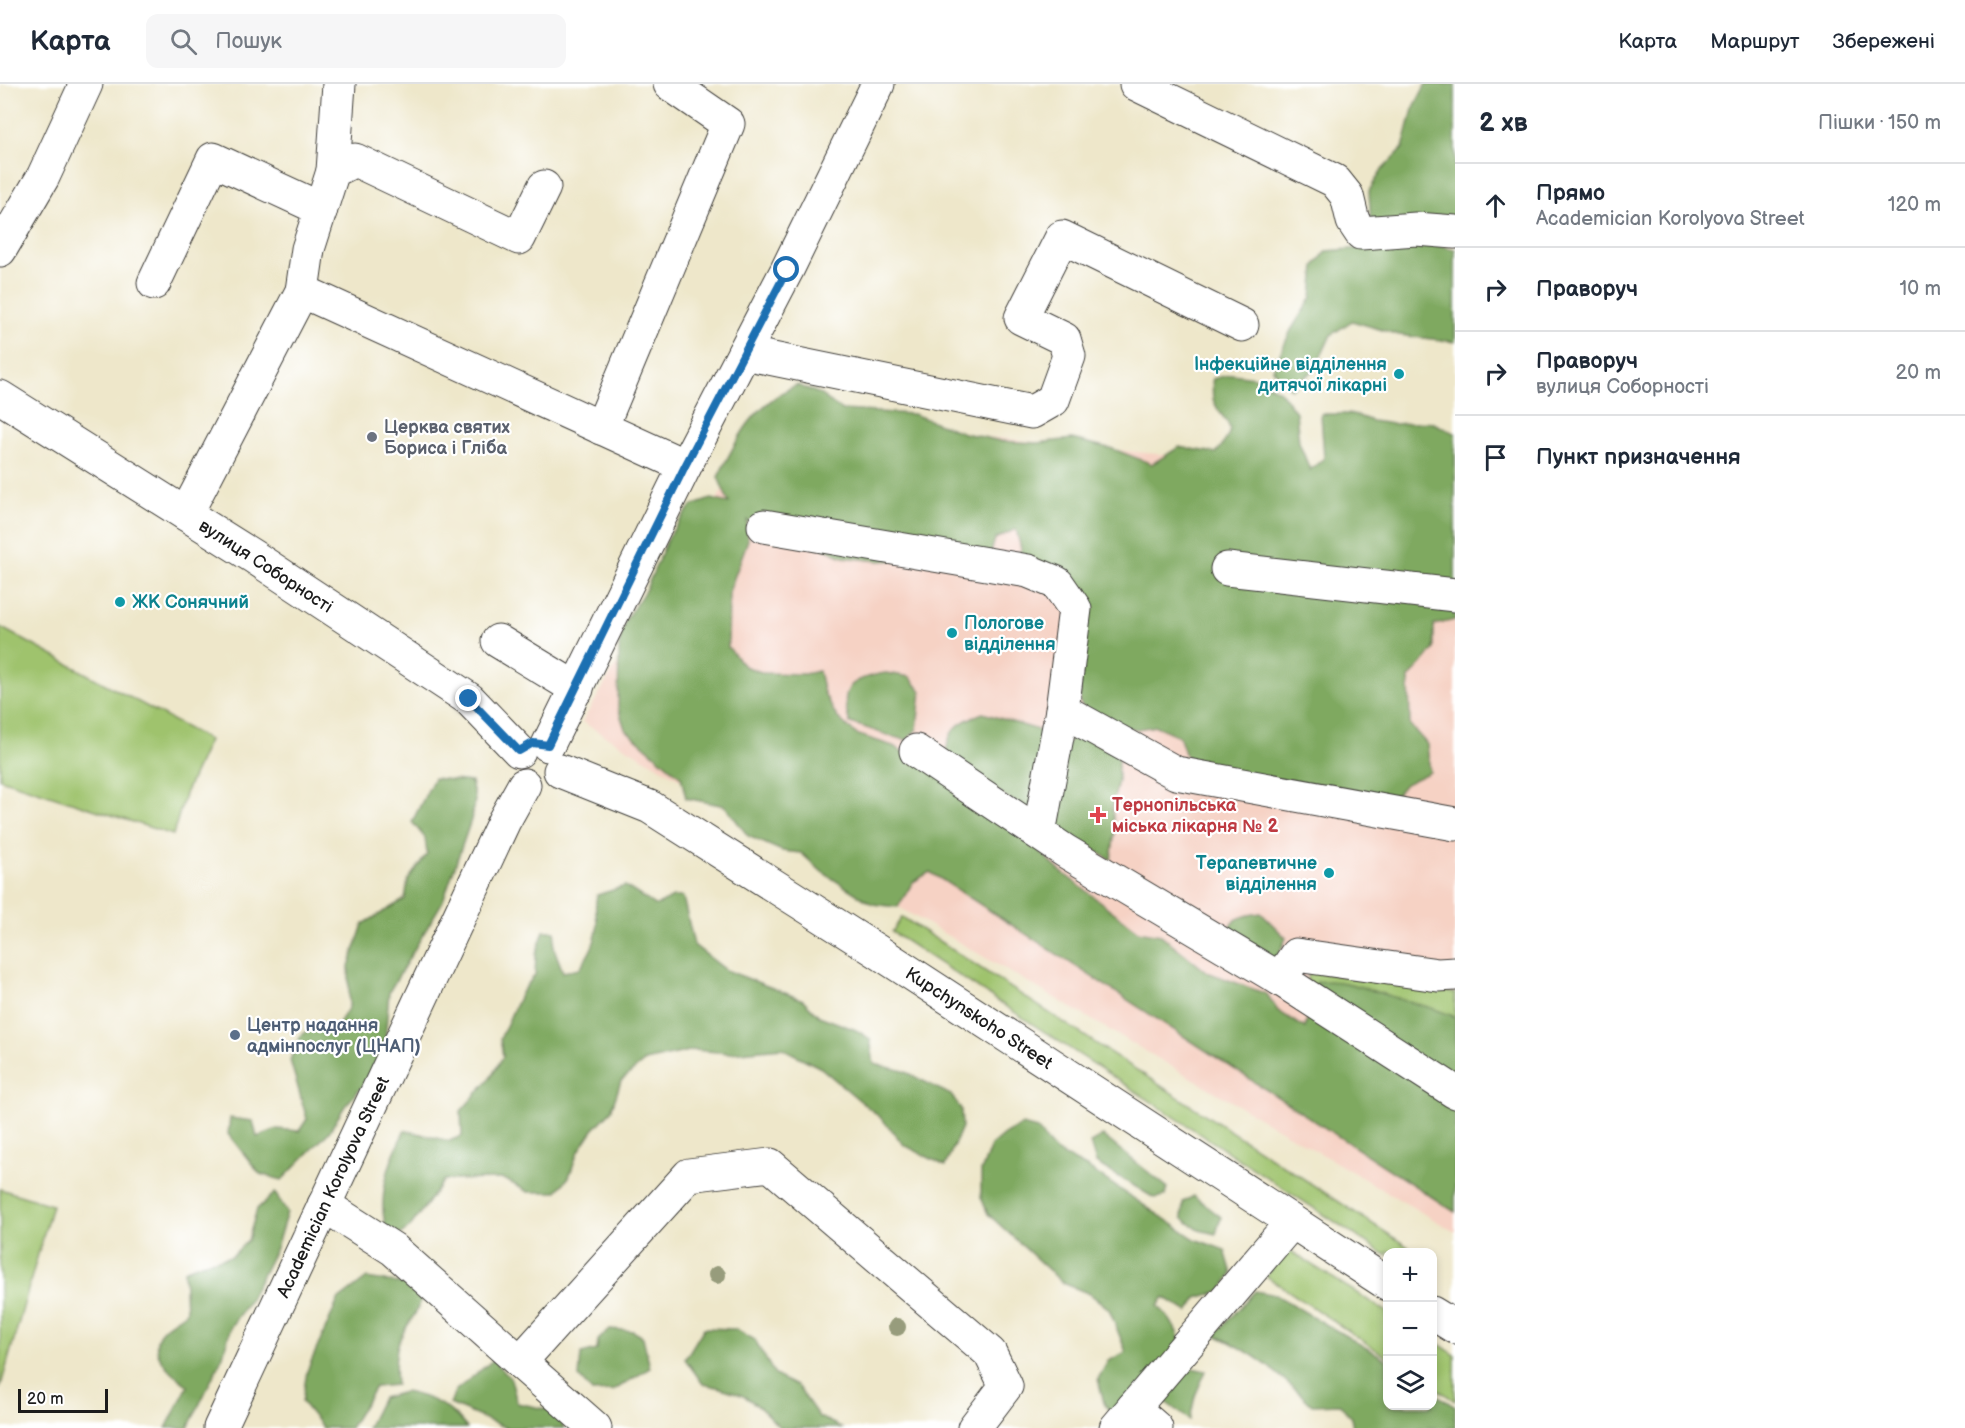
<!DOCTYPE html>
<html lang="uk">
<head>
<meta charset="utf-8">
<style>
	:root { --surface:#fff; --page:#f6f6f7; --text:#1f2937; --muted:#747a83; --line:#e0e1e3 }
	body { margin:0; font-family:"Balsamiq Sans",sans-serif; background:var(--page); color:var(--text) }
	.controls { position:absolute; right:18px; bottom:18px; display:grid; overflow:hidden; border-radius:12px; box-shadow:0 3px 9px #0003 }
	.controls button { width:54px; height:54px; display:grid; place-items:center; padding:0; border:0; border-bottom:2px solid var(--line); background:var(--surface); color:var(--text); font:30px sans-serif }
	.scale { position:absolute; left:18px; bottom:15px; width:90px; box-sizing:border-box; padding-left:6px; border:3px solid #1c1c1c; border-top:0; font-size:16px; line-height:21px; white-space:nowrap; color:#1c1c1c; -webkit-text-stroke:4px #fff; paint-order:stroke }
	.stop { position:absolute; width:18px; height:18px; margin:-14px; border:4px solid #1f6fb2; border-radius:50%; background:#fff }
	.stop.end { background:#1f6fb2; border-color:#fff; box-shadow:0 2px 6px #0008 }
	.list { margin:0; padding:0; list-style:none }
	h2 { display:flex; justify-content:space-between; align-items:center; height:78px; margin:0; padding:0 24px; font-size:26px }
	h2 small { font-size:20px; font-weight:400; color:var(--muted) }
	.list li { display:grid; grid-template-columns:39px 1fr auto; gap:18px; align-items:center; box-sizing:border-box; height:84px; padding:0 24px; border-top:2px solid var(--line) }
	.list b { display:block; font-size:22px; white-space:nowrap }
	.list p { margin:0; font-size:20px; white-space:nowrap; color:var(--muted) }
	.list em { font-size:20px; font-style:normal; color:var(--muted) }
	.icon { flex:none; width:33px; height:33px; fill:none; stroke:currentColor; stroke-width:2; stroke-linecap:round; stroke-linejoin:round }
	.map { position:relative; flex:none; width:1455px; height:1344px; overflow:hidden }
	header { display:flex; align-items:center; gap:36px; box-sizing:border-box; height:84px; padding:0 30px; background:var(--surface); border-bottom:2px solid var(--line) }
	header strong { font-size:28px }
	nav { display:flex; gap:33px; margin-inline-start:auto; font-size:21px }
	.search { width:420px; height:54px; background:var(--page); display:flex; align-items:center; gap:15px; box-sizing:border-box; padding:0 21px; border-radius:12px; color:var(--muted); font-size:22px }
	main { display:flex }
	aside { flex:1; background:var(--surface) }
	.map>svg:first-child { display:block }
</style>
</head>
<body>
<header>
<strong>Карта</strong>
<div class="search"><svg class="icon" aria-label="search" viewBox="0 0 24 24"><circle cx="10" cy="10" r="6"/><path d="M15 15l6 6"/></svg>Пошук</div>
<nav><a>Карта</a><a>Маршрут</a><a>Збережені</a></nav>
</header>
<main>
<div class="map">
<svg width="1455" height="1344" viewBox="0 0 1455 1344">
	<rect width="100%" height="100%" fill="#fff"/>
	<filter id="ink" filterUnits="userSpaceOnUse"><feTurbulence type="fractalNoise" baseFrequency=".0167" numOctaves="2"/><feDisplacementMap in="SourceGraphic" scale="12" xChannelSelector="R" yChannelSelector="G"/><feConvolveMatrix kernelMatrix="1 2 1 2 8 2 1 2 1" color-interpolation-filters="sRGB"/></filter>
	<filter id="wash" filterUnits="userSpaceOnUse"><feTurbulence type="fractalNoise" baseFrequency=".008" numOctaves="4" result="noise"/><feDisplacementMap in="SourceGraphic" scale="24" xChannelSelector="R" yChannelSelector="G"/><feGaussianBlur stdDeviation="1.35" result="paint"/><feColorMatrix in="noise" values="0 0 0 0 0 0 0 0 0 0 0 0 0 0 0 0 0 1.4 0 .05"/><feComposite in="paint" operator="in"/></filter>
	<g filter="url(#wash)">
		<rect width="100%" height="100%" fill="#eee7ca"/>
		<polygon fill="#f6d2c4" points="768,331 1455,400 1455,1148 582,638"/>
		<g fill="#9fc36d" stroke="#5e7044" stroke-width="1.5">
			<polygon points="0,543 209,656 185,710 173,751 0,695"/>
			<polygon points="902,833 1416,1168 1388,1168 1387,1172 892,848"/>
			<polygon points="1309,887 1455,909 1455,1002 1307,897"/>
			<polygon points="0,1105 52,1121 0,1305"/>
			<polygon points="1290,1167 1387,1228 1387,1273 1266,1192 1281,1171"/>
			<polygon points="1433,1256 1455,1271 1455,1317 1433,1302"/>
		</g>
		<g fill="#7fa960" stroke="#4e623e" stroke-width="1.5">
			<polygon points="1426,0 1455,0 1455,135 1371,143 1369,107 1381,87 1403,64 1413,25"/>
			<polygon points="1428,159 1455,165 1455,258 1399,251 1352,237 1331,251 1315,285 1291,305 1273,285 1291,246 1312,213 1315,182 1326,167"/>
			<path d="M 1232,290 L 1255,293 L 1280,307 L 1296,328 L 1299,358 L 1310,386 L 1324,374 L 1321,330 L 1353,330 L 1372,337 L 1393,340 L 1431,338 L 1455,349 L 1455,536 L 1434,541 L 1434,565 L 1409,594 L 1410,641 L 1427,660 L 1430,688 L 1405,700 L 1389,719 L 1213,689 L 1186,672 L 1179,652 L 1156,642 L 1137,645 L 1096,640 L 1080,619 L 1082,529 L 1015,484 L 1021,465 L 1016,445 L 995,455 L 990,472 L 879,477 L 843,473 L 809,458 L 768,451 L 747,436 L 748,456 L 729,508 L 728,563 L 744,582 L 764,589 L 804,590 L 819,587 L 824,609 L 837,633 L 856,650 L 893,662 L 919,677 L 1038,766 L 1059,786 L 1138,847 L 1161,851 L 1207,888 L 1267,910 L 1278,927 L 1305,944 L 1317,898 C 1341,895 1357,902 1380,909 C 1405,917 1430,922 1455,933 L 1455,1128 L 930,788 L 913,798 L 898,823 L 872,820 L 822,788 L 801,769 L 782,767 L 748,752 L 725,722 L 686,714 L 681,693 L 625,645 L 618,624 L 619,561 L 625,537 L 646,505 L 669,452 L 691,422 L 711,415 L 729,419 L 718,393 C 738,352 754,320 797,301 L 818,309 L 842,326 L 913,330 L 964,349 L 1001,357 L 1037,359 L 1072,355 L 1113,365 L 1152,380 L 1179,363 L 1216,369 C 1243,337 1223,343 1213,315 C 1212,309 1213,301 1212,295 Z"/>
			<path d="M 886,589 L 910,593 L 921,607 L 917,645 L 907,656 C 887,653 870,644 850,639 C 837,603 852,594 886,589 Z"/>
			<path d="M 983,629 L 1038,646 L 1060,670 L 1075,649 L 1118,670 L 1118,697 L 1112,724 L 1115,748 L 1111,776 L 946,677 C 945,647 957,638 983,629 Z"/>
			<polygon points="434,694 471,698 475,716 471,736 443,817 389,908 385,958 367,997 345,1022 329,1048 282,1096 260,1090 228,1050 230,1034 253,1037 257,1053 277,1045 299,1047 307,1035 290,976 300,953 316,939 336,944 349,923 349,882 363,840 405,815 408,796 427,770 425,754 412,738"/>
			<path d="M 625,802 L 656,822 L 673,813 L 683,813 L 694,861 L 726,886 L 803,916 L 819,932 L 856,946 L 870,955 L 874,980 L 904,987 L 951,1011 L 961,1025 L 962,1043 L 945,1082 L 904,1061 L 883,1036 L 821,984 L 782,964 L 729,969 L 694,966 L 645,977 L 621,997 L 611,1027 L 593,1046 L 577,1070 L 569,1093 L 556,1108 L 528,1108 L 504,1095 L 444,1096 L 410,1143 L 398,1152 L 388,1150 C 375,1117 389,1076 405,1046 L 449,1057 L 462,1052 L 461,1027 L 491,993 L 503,972 L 500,955 L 521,909 L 535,891 L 536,870 L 544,847 L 555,847 L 554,864 L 563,888 L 579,885 C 588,872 595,861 597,845 C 598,831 593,827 597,811 Z"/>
			<path d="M 1261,829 L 1286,854 C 1275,882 1270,888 1239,890 L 1220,872 C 1229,841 1227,833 1261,829 Z"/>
			<path d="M 1022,1041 L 1037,1045 L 1055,1067 L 1088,1084 L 1195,1155 L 1225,1166 L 1232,1190 L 1221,1207 L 1197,1214 L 1188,1228 L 1164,1213 L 1158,1222 C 1177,1240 1182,1258 1187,1283 L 1206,1287 L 1195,1312 L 1190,1336 L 1161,1315 L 1110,1327 L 1104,1319 L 1098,1295 L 1108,1277 L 1126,1268 L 1109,1225 L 1090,1210 L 1063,1199 L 988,1130 L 981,1113 L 981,1087 L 991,1062 L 1005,1050 Z"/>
			<polygon points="1103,1052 1167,1103 1165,1112 1154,1114 1096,1079 1090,1059"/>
			<path d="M 275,1109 L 287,1128 L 276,1164 L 249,1217 L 231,1242 L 223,1272 L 188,1344 L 166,1344 L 188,1302 C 171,1289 144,1267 163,1245 C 169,1239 179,1234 186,1228 L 184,1186 L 201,1179 L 232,1172 L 248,1156 L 257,1125 Z"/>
			<polygon points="1194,1112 1221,1133 1216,1150 1199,1146 1182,1134 1183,1118"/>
			<path d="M 367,1194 L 403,1200 L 421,1214 C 419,1229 407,1239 401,1253 C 394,1267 395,1286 396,1301 L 375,1303 L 350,1344 L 323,1344 L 302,1318 L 307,1287 L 338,1216 Z"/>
			<path d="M 1255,1207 L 1276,1211 L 1387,1276 L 1388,1322 L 1432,1322 L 1433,1308 L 1455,1323 L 1455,1344 L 1353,1344 L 1351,1334 L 1340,1320 L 1312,1321 C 1280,1291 1256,1269 1215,1251 Z"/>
			<path d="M 704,1244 L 736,1245 L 755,1256 L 775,1291 L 798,1303 L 819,1333 L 843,1344 L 780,1344 C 753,1314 743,1308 703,1300 L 685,1275 Z"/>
			<polygon points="610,1245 633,1247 643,1253 650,1284 613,1307 592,1308 579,1293 581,1270 597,1266 598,1256"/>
			<polygon points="493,1276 511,1295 517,1319 555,1327 564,1344 506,1344 450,1320 455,1307"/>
			<path d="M 405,1308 C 431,1313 450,1322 467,1344 L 367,1344 L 382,1314 Z"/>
		</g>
	</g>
	<g filter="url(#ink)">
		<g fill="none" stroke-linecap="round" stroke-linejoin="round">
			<defs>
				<g id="minor">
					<polyline points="1136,0 1335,97 1347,112 1353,137 1361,149 1416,145 1455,148"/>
					<polyline points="333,87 339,0"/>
					<polyline points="0,166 43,93 86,0"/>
					<polyline points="154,199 213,75 321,125"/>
					<polyline points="302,207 308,165 333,87 355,76 519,154 544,103"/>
					<polyline points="744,269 1032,328 1053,316 1069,272 1064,255 1021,234 1062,153 1242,241"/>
					<polyline points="0,313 254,473 469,615 519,667"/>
					<polyline points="601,344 728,40 670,0"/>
					<polyline points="186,430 302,207 685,382"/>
					<polyline points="764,442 1028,487 1057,499 1075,525 1062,626 1176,689 1455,740"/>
					<polyline points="1227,485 1455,511"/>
					<polyline points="498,557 577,605"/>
					<polyline points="548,661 685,382 787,186 878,0"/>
					<polyline points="916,667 1065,767 1280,895"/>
					<polyline points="560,687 650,723 877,867 1388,1200"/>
					<polyline points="1039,749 1062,626"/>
					<polyline points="1455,890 1438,891 1296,871 1280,895 1455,1008"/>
					<polyline points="324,1121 393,1165 520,1278 689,1091 770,1081 990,1269 1006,1302 974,1344"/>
					<polyline points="1432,1229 1455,1243"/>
					<polyline points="520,1278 595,1344"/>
					<polyline points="1133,1324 1156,1344"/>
					<polyline points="220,1344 504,737 524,701"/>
					<polyline points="1116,1344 1291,1139"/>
				</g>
			</defs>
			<use href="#minor" stroke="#3c3a36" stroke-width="35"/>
			<use href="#minor" stroke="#fff" stroke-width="33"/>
		</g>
		<g fill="#979c7c">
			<circle cx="717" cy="1191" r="9"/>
			<circle cx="897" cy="1243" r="9"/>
		</g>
	</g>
	<g fill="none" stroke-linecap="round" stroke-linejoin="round" filter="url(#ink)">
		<polyline stroke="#1f6fb2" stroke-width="8" points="469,615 519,667 533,659 548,661 685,382 787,186"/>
	</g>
	<g fill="#0f9aa8" stroke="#fff" stroke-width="2">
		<circle cx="1399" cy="290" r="6"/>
		<circle cx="120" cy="518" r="6"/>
		<circle cx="952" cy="549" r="6"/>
		<circle cx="1329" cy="789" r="6"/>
	</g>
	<circle fill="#6b7280" stroke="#fff" stroke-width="2" cx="372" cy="353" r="6"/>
	<path fill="#e0444e" stroke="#fff" stroke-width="2" d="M1095 722h6v6h6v6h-6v6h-6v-6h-6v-6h6z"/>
	<circle fill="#5c6f8a" stroke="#fff" stroke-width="2" cx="235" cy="951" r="6"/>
	<g text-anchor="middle" stroke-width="4.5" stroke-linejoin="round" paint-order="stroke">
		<g font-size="18" font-weight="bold" fill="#0d838f" stroke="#fff" text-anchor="end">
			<text x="1387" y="286">Інфекційне відділення<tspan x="1387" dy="21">дитячої лікарні</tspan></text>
			<text x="132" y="524" text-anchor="start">ЖК Сонячний</text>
			<text x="964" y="545" text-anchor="start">Пологове<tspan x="964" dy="21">відділення</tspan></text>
			<text x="1317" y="785">Терапевтичне<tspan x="1317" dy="21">відділення</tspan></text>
		</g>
		<g font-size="18" font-weight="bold" fill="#5b616d" stroke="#fff" text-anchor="start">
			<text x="384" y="349">Церква святих<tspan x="384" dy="21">Бориса і Гліба</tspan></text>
		</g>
		<g font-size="18" fill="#1c1c1c" stroke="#fff">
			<text transform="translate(266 482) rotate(33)" y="6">вулиця Соборності</text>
			<text transform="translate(979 934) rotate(33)" y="6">Kupchynskoho Street</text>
			<text transform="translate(333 1103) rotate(-65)" y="6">Academician Korolyova Street</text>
		</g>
		<g font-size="18" font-weight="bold" fill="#be3a42" stroke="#fff" text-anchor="start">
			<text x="1112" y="727">Тернопільська<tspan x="1112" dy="21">міська лікарня № 2</tspan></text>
		</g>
		<g font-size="18" font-weight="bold" fill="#4e5e75" stroke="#fff" text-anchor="start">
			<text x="247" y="947">Центр надання<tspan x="247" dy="21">адмінпослуг (ЦНАП)</tspan></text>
		</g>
	</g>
</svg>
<div class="controls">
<button>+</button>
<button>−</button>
<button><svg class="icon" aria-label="layers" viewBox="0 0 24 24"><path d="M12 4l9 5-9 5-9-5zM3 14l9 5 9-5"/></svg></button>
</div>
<div class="scale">20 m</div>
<div class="stop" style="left:787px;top:186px"></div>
<div class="stop end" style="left:469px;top:615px"></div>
</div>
<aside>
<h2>2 хв<small>Пішки · 150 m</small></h2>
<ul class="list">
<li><svg class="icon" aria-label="ahead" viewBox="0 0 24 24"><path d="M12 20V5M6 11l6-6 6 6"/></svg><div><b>Прямо</b><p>Academician Korolyova Street</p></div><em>120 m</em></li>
<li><svg class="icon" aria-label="right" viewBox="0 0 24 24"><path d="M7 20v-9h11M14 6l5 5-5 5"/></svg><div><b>Праворуч</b></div><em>10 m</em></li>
<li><svg class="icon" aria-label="right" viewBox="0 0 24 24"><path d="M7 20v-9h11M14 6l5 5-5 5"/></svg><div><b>Праворуч</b><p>вулиця Соборності</p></div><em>20 m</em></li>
<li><svg class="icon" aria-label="arrive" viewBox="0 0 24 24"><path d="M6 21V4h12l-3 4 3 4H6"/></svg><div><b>Пункт призначення</b></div></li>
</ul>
</aside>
</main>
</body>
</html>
